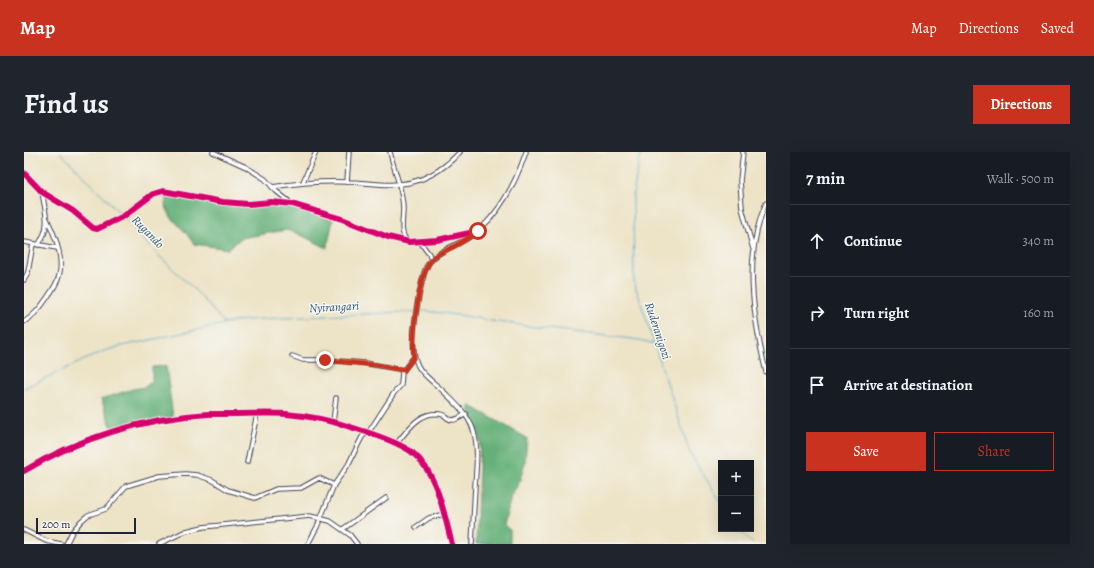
<!DOCTYPE html>
<html lang="en">
<head>
<meta charset="utf-8">
<style>
	:root { --surface:#171b24; --page:#20242c; --text:#f1f3f6; --muted:#9ea1a6; --line:#363941; --accent:#c8321e }
	body { margin:0; font-family:Alegreya,serif; background:var(--page); color:var(--text) }
	.controls { position:absolute; right:12px; bottom:12px; display:grid; overflow:hidden; border-radius:0px; box-shadow:0 4px 16px #0002 }
	.controls button { width:36px; height:36px; display:grid; place-items:center; padding:0; border:0; border-bottom:1px solid var(--line); background:var(--surface); color:var(--text); font:20px sans-serif }
	.scale { position:absolute; left:12px; bottom:10px; width:100px; box-sizing:border-box; padding-left:4px; border:2px solid #22223b; border-top:0; font-size:11px; line-height:14px; white-space:nowrap; color:#22223b; -webkit-text-stroke:3px #f6f6f2; paint-order:stroke }
	.stop { position:absolute; width:12px; height:12px; margin:-9px; border:3px solid #c8321e; border-radius:50%; background:#fff }
	.stop.end { background:#c8321e; border-color:#fff; box-shadow:0 1px 4px #0008 }
	.list { margin:0; padding:0; list-style:none }
	h2 { display:flex; justify-content:space-between; align-items:center; height:52px; margin:0; padding:0 16px; font-size:17px }
	h2 small { font-size:13px; font-weight:400; color:var(--muted) }
	.list li { display:grid; grid-template-columns:26px 1fr auto; gap:12px; align-items:center; box-sizing:border-box; height:72px; padding:0 16px; border-top:1px solid var(--line) }
	.list b { display:block; font-size:15px; white-space:nowrap }
	.list em { font-size:13px; font-style:normal; color:var(--muted) }
	.actions { display:flex; gap:8px; padding:12px 16px }
	.actions a { flex:1; padding:9px 0; border:1px solid var(--accent); border-radius:0px; text-align:center; font-size:14px; color:var(--accent) }
	.actions .main { background:var(--accent); color:#fff }
	.icon { flex:none; width:22px; height:22px; fill:none; stroke:currentColor; stroke-width:2; stroke-linecap:round; stroke-linejoin:round }
	.map { position:relative; flex:none; width:742px; height:392px; overflow:hidden; border-radius:0px }
	header { display:flex; align-items:center; gap:24px; box-sizing:border-box; height:56px; padding:0 20px; background:var(--accent); color:#fff }
	header strong { font-size:19px }
	nav { display:flex; gap:22px; margin-inline-start:auto; font-size:14px }
	.intro { display:flex; align-items:center; justify-content:space-between; box-sizing:border-box; height:96px; padding:0 24px }
	h1 { margin:0; font-size:28px }
	.button { padding:10px 18px; border-radius:0px; background:var(--accent); color:#fff; font-size:14px; font-weight:700 }
	main { display:flex; gap:24px; padding:0 24px }
	aside { flex:1; background:var(--surface); border-radius:0px; box-shadow:0 4px 16px #0002 }
	.map>svg:first-child { display:block }
</style>
</head>
<body>
<header>
<strong>Map</strong>
<nav><a>Map</a><a>Directions</a><a>Saved</a></nav>
</header>
<div class="intro"><h1>Find us</h1><a class="button">Directions</a></div>
<main>
<div class="map">
<svg width="742" height="392" viewBox="0 0 742 392">
	<rect width="100%" height="100%" fill="#f6f6f2"/>
	<filter id="ink" filterUnits="userSpaceOnUse"><feTurbulence type="fractalNoise" baseFrequency=".025" numOctaves="2"/><feDisplacementMap in="SourceGraphic" scale="8" xChannelSelector="R" yChannelSelector="G"/><feConvolveMatrix kernelMatrix="1 2 1 2 8 2 1 2 1" color-interpolation-filters="sRGB"/></filter>
	<filter id="wash" filterUnits="userSpaceOnUse"><feTurbulence type="fractalNoise" baseFrequency=".012" numOctaves="4" result="noise"/><feDisplacementMap in="SourceGraphic" scale="16" xChannelSelector="R" yChannelSelector="G"/><feGaussianBlur stdDeviation="0.9" result="paint"/><feColorMatrix in="noise" values="0 0 0 0 0 0 0 0 0 0 0 0 0 0 0 0 0 1.4 0 .05"/><feComposite in="paint" operator="in"/></filter>
	<g filter="url(#wash)">
		<rect width="100%" height="100%" fill="#ede3c6"/>
		<g fill="#65b078" stroke="#44695a">
			<polygon points="143,42 168,45 202,53 261,55 309,68 303,96 275,82 262,78 217,86 204,97 170,92 162,81 147,65 141,53"/>
			<polygon points="142,214 149,265 89,279 77,247 109,237 121,235 128,229 128,215"/>
			<polygon points="445,253 503,286 501,310 496,328 487,345 480,373 486,378 486,392 452,392 456,289 453,275 446,261"/>
		</g>
		<g fill="none" stroke-linecap="round" stroke-linejoin="round">
			<g stroke="#45a8c5" stroke-width="1">
				<polyline points="36,0 99,64"/>
				<polyline points="617,0 609,42 610,130 666,301 697,351"/>
				<polyline points="101,66 127,96 175,142 200,171"/>
				<polyline points="0,236 80,199 94,195 213,169 238,167 402,159 449,165 461,168 518,176 616,188 630,192"/>
				<polyline points="714,377 729,392"/>
			</g>
		</g>
	</g>
	<g filter="url(#ink)">
		<g fill="none" stroke-linecap="round" stroke-linejoin="round">
			<defs>
				<g id="street">
					<polyline points="189,0 222,15 241,27 252,39 267,51"/>
					<path d="M 366,0 C 370,19 379,37 379,57 C 379,67 375,83 384,89"/>
					<polyline points="719,0 716,29 718,56 729,97"/>
					<polyline points="0,21 18,40 49,59 69,76 73,77 100,64 129,42 139,39 199,50 224,52 247,50 268,52 318,67 364,85 385,90 413,88 455,79"/>
					<polyline points="279,30 292,0"/>
					<polyline points="323,30 325,0"/>
					<path d="M 248,35 C 273,31 298,29 324,30 C 340,30 360,34 376,32 C 400,30 420,17 436,0"/>
					<path d="M 742,51 C 719,104 729,165 742,220"/>
					<polyline points="0,90 33,96"/>
					<polyline points="396,90 405,102 407,108"/>
					<path d="M 14,93 C 28,74 21,60 18,40"/>
					<polyline points="0,128 4,120 9,92"/>
					<path d="M 0,170 C 10,164 17,155 23,146 C 28,139 33,132 35,124 C 40,106 31,83 23,67"/>
					<polyline points="268,204 279,208 301,208 340,211 380,218"/>
					<polyline points="309,270 312,246"/>
					<path d="M 372,292 C 384,278 397,256 420,263 C 421,264 423,266 425,267 C 431,270 436,265 442,262"/>
					<polyline points="223,310 233,262"/>
					<path d="M 0,319 C 54,286 121,266 184,262 C 191,262 198,262 205,262 C 224,262 243,261 262,262 C 288,264 313,270 336,278 C 352,283 376,291 389,301 C 414,322 420,363 428,392"/>
					<polyline points="392,375 405,366 420,362"/>
					<polyline points="319,377 362,346"/>
					<polyline points="0,378 22,389 37,392"/>
					<polyline points="42,392 48,380 57,369 64,363 82,357 102,334 135,324 161,322 173,323 188,328 204,338 231,346 252,337 277,336 295,326 310,333"/>
					<polyline points="135,392 162,379 179,375 286,364 306,369 326,383 333,392"/>
					<polyline points="284,392 293,375 310,333 324,313 338,285 346,278 370,241 377,233 378,220 390,205"/>
					<path d="M 448,392 C 449,373 450,354 451,334 C 452,316 455,295 449,277 C 443,261 431,251 419,239 C 411,231 399,224 394,214 C 383,194 395,140 401,118 C 408,98 438,93 454,79 C 477,59 492,30 502,0"/>
				</g>
			</defs>
			<use href="#street" stroke="#403f50" stroke-width="5.5"/>
			<use href="#street" stroke="#fff" stroke-width="3.5"/>
			<defs>
				<g id="cycleway">
					<polyline points="0,21 18,40 49,59 69,76 73,77 100,64 129,42 139,39 199,50 224,52 247,50 268,52 318,67 364,85 385,90 413,88 455,79"/>
					<path d="M 0,319 C 54,286 121,266 184,262 C 191,262 198,262 205,262 C 224,262 243,261 262,262 C 288,264 313,270 336,278 C 352,283 376,291 389,301 C 414,322 420,363 428,392"/>
				</g>
			</defs>
			<use href="#cycleway" stroke="#f6f6f2" stroke-width="8"/>
			<use href="#cycleway" stroke="#d6006c" stroke-width="6"/>
		</g>
	</g>
	<g fill="none" stroke-linecap="round" stroke-linejoin="round" filter="url(#ink)">
		<path stroke="#c8321e" stroke-width="5" d="M 301,208 L 352,213 L 380,218 L 390,205 C 388,185 394,118 410,105 C 415,101 423,98 429,95 C 438,90 447,85 454,79"/>
	</g>
	<g text-anchor="middle" stroke-width="3" stroke-linejoin="round" paint-order="stroke">
		<g font-size="12" font-style="italic" fill="#305872" stroke="#f6f6f2">
			<text transform="translate(124 80) rotate(46)" y="4">Rugando</text>
			<text transform="translate(310 155) rotate(-3)" y="4">Nyirangari</text>
			<text transform="translate(634 179) rotate(72)" y="4">Ruderanigozi</text>
		</g>
	</g>
</svg>
<div class="controls">
<button>+</button>
<button>−</button>
</div>
<div class="scale">200 m</div>
<div class="stop" style="left:454px;top:79px"></div>
<div class="stop end" style="left:301px;top:208px"></div>
</div>
<aside>
<h2>7 min<small>Walk · 500 m</small></h2>
<ul class="list">
<li><svg class="icon" aria-label="ahead" viewBox="0 0 24 24"><path d="M12 20V5M6 11l6-6 6 6"/></svg><div><b>Continue</b></div><em>340 m</em></li>
<li><svg class="icon" aria-label="right" viewBox="0 0 24 24"><path d="M7 20v-9h11M14 6l5 5-5 5"/></svg><div><b>Turn right</b></div><em>160 m</em></li>
<li><svg class="icon" aria-label="arrive" viewBox="0 0 24 24"><path d="M6 21V4h12l-3 4 3 4H6"/></svg><div><b>Arrive at destination</b></div></li>
</ul>
<div class="actions"><a class="main">Save</a><a>Share</a></div>
</aside>
</main>
</body>
</html>
